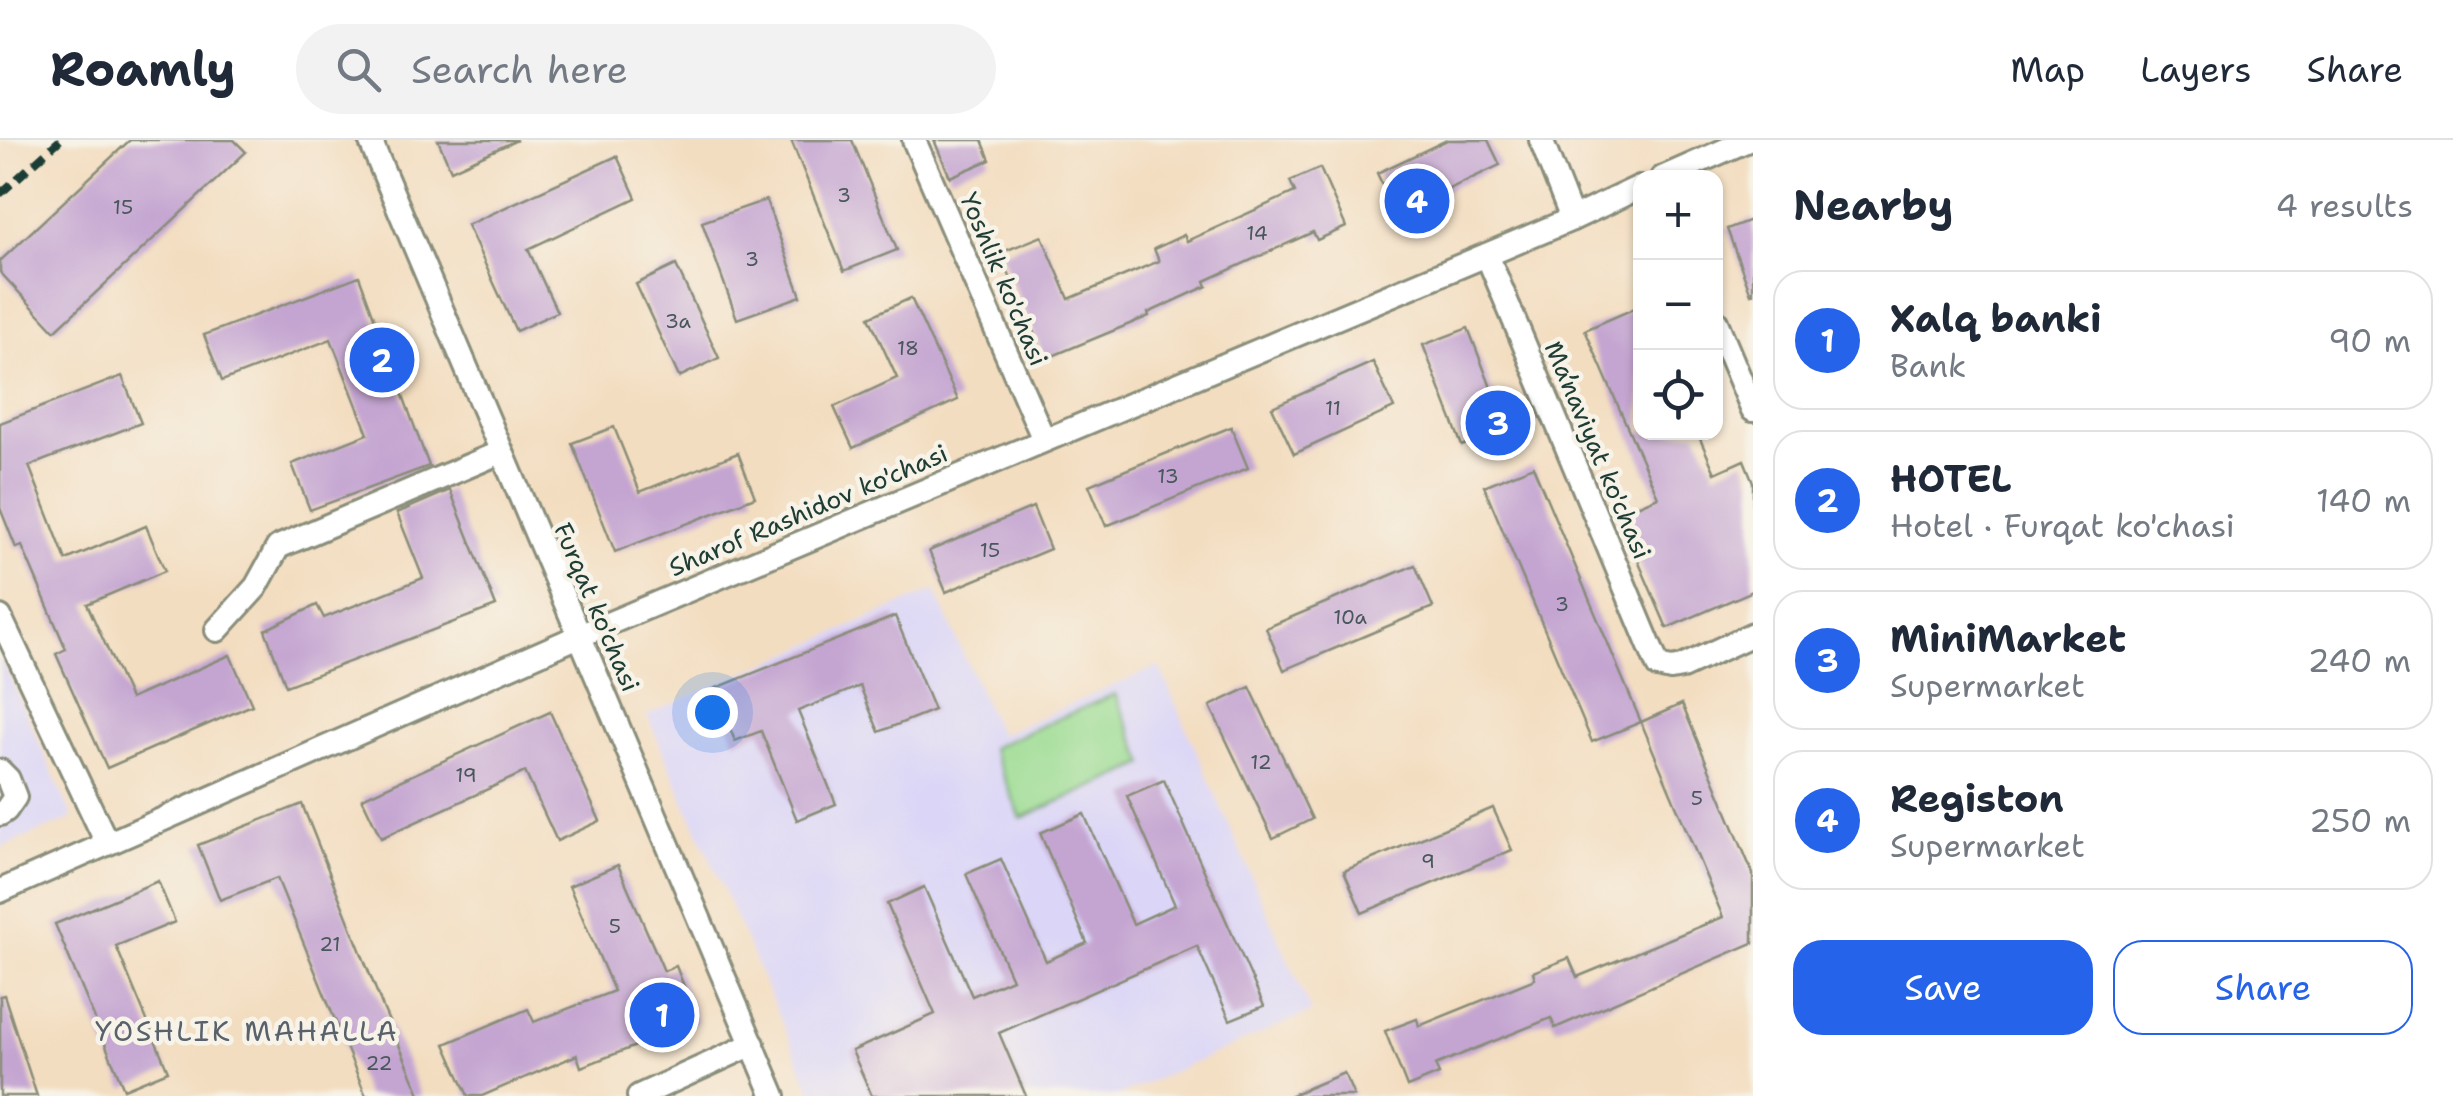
<!DOCTYPE html>
<html lang="en">
<head>
<meta charset="utf-8">
<style>
	:root { --surface:#fff; --page:#f2f2f3; --text:#1f2937; --muted:#747a83; --line:#e0e1e3; --accent:#2563eb }
	body { margin:0; font-family:"Shantell Sans",sans-serif; background:var(--page); color:var(--text) }
	.controls { position:absolute; right:30px; top:30px; display:grid; overflow:hidden; border-radius:20px; box-shadow:0 2px 8px #0004 }
	.controls button { width:90px; height:90px; display:grid; place-items:center; padding:0; border:0; border-bottom:2px solid var(--line); background:var(--surface); color:var(--text); font:50px sans-serif }
	.you { position:absolute; left:712px; top:572px; width:35px; height:35px; margin:-25px; border:8px solid #fff; border-radius:50%; background:#1a73e8; box-shadow:0 0 0 15px #1a73e833 }
	.badge { display:grid; place-items:center; width:65px; height:65px; border-radius:50%; background:var(--accent); color:#fff; font-size:32px; font-weight:700 }
	.pin { position:absolute; translate:-50% -50%; border:5px solid #fff; box-shadow:0 2px 10px #0006 }
	.list { margin:0; padding:0; list-style:none }
	h2 { display:flex; justify-content:space-between; align-items:center; height:130px; margin:0; padding:0 40px; font-size:42px }
	h2 small { font-size:32px; font-weight:400; color:var(--muted) }
	.list li { display:grid; grid-template-columns:65px 1fr auto; gap:30px; align-items:center; box-sizing:border-box; height:140px; margin:0 20px 20px; padding:0 20px; border:2px solid var(--line); border-radius:30px }
	.list b { display:block; font-size:38px; white-space:nowrap }
	.list p { margin:0; font-size:32px; white-space:nowrap; color:var(--muted) }
	.list em { font-size:32px; font-style:normal; color:var(--muted) }
	.actions { display:flex; gap:20px; padding:30px 40px }
	.actions a { flex:1; padding:22px 0; border:2px solid var(--accent); border-radius:30px; text-align:center; font-size:35px; color:var(--accent) }
	.actions .main { background:var(--accent); color:#fff }
	.icon { flex:none; width:55px; height:55px; fill:none; stroke:currentColor; stroke-width:2; stroke-linecap:round; stroke-linejoin:round }
	.map { position:relative; flex:none; width:1753px; height:956px; overflow:hidden }
	header { display:flex; align-items:center; gap:60px; box-sizing:border-box; height:140px; padding:0 50px; background:var(--surface); border-bottom:2px solid var(--line) }
	header strong { font-size:48px }
	nav { display:flex; gap:55px; margin-inline-start:auto; font-size:35px }
	.search { width:700px; height:90px; background:var(--page); display:flex; align-items:center; gap:25px; box-sizing:border-box; padding:0 35px; border-radius:55px; color:var(--muted); font-size:38px }
	main { display:flex }
	aside { flex:1; background:var(--surface) }
	.map>svg:first-child { display:block }
</style>
</head>
<body>
<header>
<strong>Roamly</strong>
<div class="search"><svg class="icon" aria-label="search" viewBox="0 0 24 24"><circle cx="10" cy="10" r="6"/><path d="M15 15l6 6"/></svg>Search here</div>
<nav><a>Map</a><a>Layers</a><a>Share</a></nav>
</header>
<main>
<div class="map">
<svg width="1753" height="956" viewBox="0 0 1753 956">
	<rect width="100%" height="100%" fill="#f7f3e8"/>
	<filter id="ink" filterUnits="userSpaceOnUse"><feTurbulence type="fractalNoise" baseFrequency=".01" numOctaves="2"/><feDisplacementMap in="SourceGraphic" scale="20" xChannelSelector="R" yChannelSelector="G"/><feConvolveMatrix kernelMatrix="1 2 1 2 8 2 1 2 1" color-interpolation-filters="sRGB"/></filter>
	<filter id="wash" filterUnits="userSpaceOnUse"><feTurbulence type="fractalNoise" baseFrequency=".0048" numOctaves="4" result="noise"/><feDisplacementMap in="SourceGraphic" scale="40" xChannelSelector="R" yChannelSelector="G"/><feGaussianBlur stdDeviation="2.25" result="paint"/><feColorMatrix in="noise" values="0 0 0 0 0 0 0 0 0 0 0 0 0 0 0 0 0 1.4 0 .05"/><feComposite in="paint" operator="in"/></filter>
	<g filter="url(#wash)">
		<rect width="100%" height="100%" fill="#f3ddc0"/>
		<g fill="#dbd6f7">
			<polygon points="935,450 999,595 1159,526 1311,872 1117,956 814,956 647,575"/>
			<polygon points="0,516 73,678 0,708"/>
		</g>
		<polygon fill="#9adb91" stroke="#5c8c62" stroke-width="2.5" points="1115,554 1145,624 1021,678 991,608"/>
		<g id="blocks">
			<g fill="#c4a5d1">
				<polygon points="130,0 234,0 246,12 55,191 0,132 0,121"/>
				<polygon points="438,0 517,0 451,30"/>
				<polygon points="791,0 852,0 897,110 844,131"/>
				<polygon points="934,0 982,0 990,20 950,37"/>
				<polygon points="1447,0 1488,0 1500,25 1396,74 1377,33"/>
				<polygon points="617,16 636,58 528,109 557,172 516,191 467,85"/>
				<polygon points="1320,28 1346,87 1317,100 1313,92 1205,141 1207,146 1148,173 1149,176 1045,219 1000,113 1042,96 1069,159 1159,121 1154,109 1184,95 1187,101 1295,52 1290,41"/>
				<polygon points="766,60 801,156 737,179 702,82"/>
				<polygon points="1753,79 1753,153 1751,154 1727,89"/>
				<polygon points="676,125 719,218 679,237 636,144"/>
				<polygon points="359,136 429,326 310,370 292,324 368,294 331,199 222,241 204,195"/>
				<polygon points="911,158 958,260 853,308 834,267 897,238 869,177"/>
				<polygon points="1640,166 1640,292 1697,292 1715,333 1744,320 1753,342 1753,451 1667,488 1618,374 1658,357 1585,190"/>
				<polygon points="1468,188 1507,289 1462,306 1423,205"/>
				<polygon points="1373,222 1394,268 1294,314 1272,267"/>
				<polygon points="122,236 141,283 29,326 66,420 146,386 165,431 87,464 130,559 230,515 252,565 107,628 56,514 66,509 22,406 16,408 0,368 0,283"/>
				<polygon points="614,287 640,352 738,313 755,357 615,412 572,303"/>
				<polygon points="1231,287 1248,328 1106,386 1089,345"/>
				<polygon points="1533,326 1641,582 1592,602 1484,346"/>
				<polygon points="450,350 496,466 286,546 265,490 317,465 324,478 423,438 397,373"/>
				<polygon points="1033,367 1050,409 946,452 929,411"/>
				<polygon points="1415,425 1433,467 1284,530 1266,488"/>
				<polygon points="895,476 934,570 879,592 860,546 798,571 836,664 797,680 761,591 735,601 714,549"/>
				<polygon points="1250,547 1312,679 1273,698 1210,566"/>
				<polygon points="1682,564 1753,734 1753,803 1555,888 1551,878 1435,925 1439,934 1407,947 1385,891 1417,879 1419,886 1535,839 1533,832 1569,818 1577,837 1723,777 1641,582"/>
				<polygon points="550,572 600,681 557,701 525,632 381,698 362,658"/>
				<polygon points="1164,640 1264,866 1230,880 1197,806 999,893 1026,956 872,956 852,911 935,874 887,764 924,747 972,856 1012,839 966,734 1001,719 1046,821 1087,803 1040,693 1084,674 1133,784 1175,765 1127,656"/>
				<polygon points="302,664 384,870 421,956 366,956 277,738 220,760 198,705"/>
				<polygon points="1493,668 1512,710 1362,773 1344,731"/>
				<polygon points="618,725 664,831 676,826 698,882 581,927 577,915 482,956 468,956 445,904 528,869 534,882 614,851 569,746"/>
				<polygon points="158,741 175,782 116,806 168,931 124,949 55,784"/>
				<polygon points="4,855 37,956 0,956 0,856"/>
				<polygon points="1344,933 1354,956 1289,956"/>
			</g>
		</g>
	</g>
	<g filter="url(#ink)">
		<use href="#blocks" fill-opacity="0" stroke="#898d7a" stroke-width="2.5"/>
		<g fill="none" stroke-linecap="round" stroke-linejoin="round">
			<defs>
				<g id="minor">
					<polyline points="370,0 774,956"/>
					<polyline points="914,0 1044,300"/>
					<polyline points="1541,0 1572,79"/>
					<polyline points="1662,38 1748,0"/>
					<polyline points="1487,115 1658,526 1671,529 1682,527 1753,494"/>
					<polyline points="1716,182 1753,270"/>
					<polyline points="0,477 107,703"/>
					<polyline points="217,490 256,447 278,407 501,312"/>
					<polyline points="0,631 8,639 15,657 6,670 0,674"/>
					<polyline points="0,751 579,496 1572,79 1640,47"/>
					<polyline points="639,956 753,904"/>
				</g>
			</defs>
			<use href="#minor" stroke="#898d7a" stroke-width="28"/>
			<use href="#minor" stroke="#fff" stroke-width="22"/>
			<polyline stroke="#1f3d34" stroke-width="8" stroke-dasharray="15 8" stroke-linecap="butt" points="0,54 60,0"/>
		</g>
	</g>
	<g text-anchor="middle" stroke-width="9" stroke-linejoin="round" paint-order="stroke">
		<g font-size="20" fill="#48575b">
			<text x="844" y="62">3</text>
			<text x="123" y="74">15</text>
			<text x="1257" y="100">14</text>
			<text x="752" y="126">3</text>
			<text x="678" y="188">3a</text>
			<text x="908" y="215">18</text>
			<text x="1333" y="275">11</text>
			<text x="1168" y="343">13</text>
			<text x="990" y="417">15</text>
			<text x="1562" y="471">3</text>
			<text x="1350" y="484">10a</text>
			<text x="1261" y="629">12</text>
			<text x="466" y="642">19</text>
			<text x="1697" y="665">5</text>
			<text x="1428" y="728">9</text>
			<text x="615" y="793">5</text>
			<text x="330" y="811">21</text>
			<text x="379" y="930">22</text>
		</g>
		<g font-size="25" fill="#1f3d34" stroke="#f7f3e8">
			<text transform="translate(1004 139) rotate(67)" y="9">Yoshlik ko'chasi</text>
			<text transform="translate(1598 310) rotate(67)" y="9">Ma’naviyat ko'chasi</text>
			<text transform="translate(808 370) rotate(-23)" y="9">Sharof Rashidov ko'chasi</text>
			<text transform="translate(597 467) rotate(67)" y="9">Furqat ko'chasi</text>
		</g>
		<g font-size="28" letter-spacing="2.5" fill="#59616b" stroke="#f7f3e8">
			<text x="247" y="901">YOSHLIK MAHALLA</text>
		</g>
	</g>
</svg>
<div class="controls">
<button>+</button>
<button>−</button>
<button><svg class="icon" aria-label="locate" viewBox="0 0 24 24"><circle cx="12" cy="12" r="6"/><path d="M12 2v4M12 18v4M2 12h4M18 12h4"/></svg></button>
</div>
<div class="you"></div>
<div class="pin badge" style="left:662px;top:875px">1</div>
<div class="pin badge" style="left:382px;top:220px">2</div>
<div class="pin badge" style="left:1498px;top:283px">3</div>
<div class="pin badge" style="left:1417px;top:61px">4</div>
</div>
<aside>
<h2>Nearby<small>4 results</small></h2>
<ul class="list">
<li><span class="badge">1</span><div><b>Xalq banki</b><p>Bank</p></div><em>90 m</em></li>
<li><span class="badge">2</span><div><b>HOTEL</b><p>Hotel · Furqat ko'chasi</p></div><em>140 m</em></li>
<li><span class="badge">3</span><div><b>MiniMarket</b><p>Supermarket</p></div><em>240 m</em></li>
<li><span class="badge">4</span><div><b>Registon</b><p>Supermarket</p></div><em>250 m</em></li>
</ul>
<div class="actions"><a class="main">Save</a><a>Share</a></div>
</aside>
</main>
</body>
</html>
